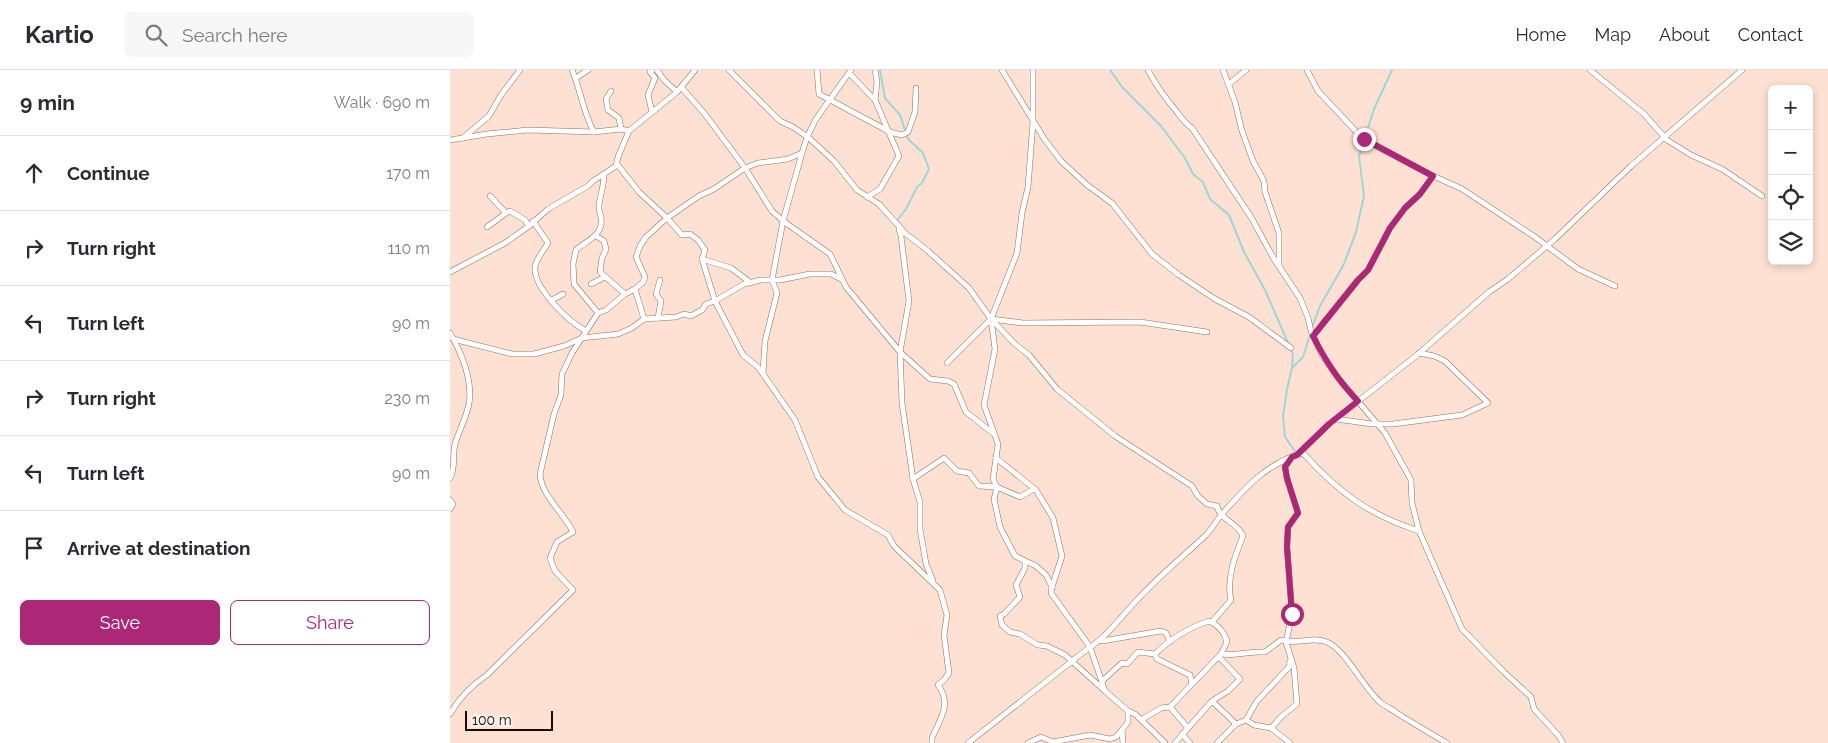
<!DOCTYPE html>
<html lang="en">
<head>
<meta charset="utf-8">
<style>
	:root { --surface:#fff; --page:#f7f7f7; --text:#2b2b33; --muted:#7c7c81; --line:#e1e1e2; --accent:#aa2875 }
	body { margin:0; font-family:Raleway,sans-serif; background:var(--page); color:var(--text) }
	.controls { position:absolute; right:15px; top:15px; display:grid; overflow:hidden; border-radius:8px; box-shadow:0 2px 8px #0003 }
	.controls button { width:45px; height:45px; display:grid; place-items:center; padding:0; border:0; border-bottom:1px solid var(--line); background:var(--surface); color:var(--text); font:25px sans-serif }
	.scale { position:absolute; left:15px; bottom:12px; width:88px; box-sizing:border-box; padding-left:5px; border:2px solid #180c06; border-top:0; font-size:14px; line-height:18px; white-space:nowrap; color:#180c06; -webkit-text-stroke:4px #faf3ef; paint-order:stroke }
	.stop { position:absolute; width:15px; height:15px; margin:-11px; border:4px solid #aa2875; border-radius:50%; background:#fff }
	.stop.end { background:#aa2875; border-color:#fff; box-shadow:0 1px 5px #0008 }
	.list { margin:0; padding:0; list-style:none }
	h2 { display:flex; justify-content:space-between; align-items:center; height:65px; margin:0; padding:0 20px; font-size:21px }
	h2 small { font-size:16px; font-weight:400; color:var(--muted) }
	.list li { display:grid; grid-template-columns:32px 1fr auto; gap:15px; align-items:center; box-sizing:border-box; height:75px; padding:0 20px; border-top:1px solid var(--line) }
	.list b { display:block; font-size:19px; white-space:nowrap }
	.list em { font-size:16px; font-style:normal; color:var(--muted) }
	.actions { display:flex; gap:10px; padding:15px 20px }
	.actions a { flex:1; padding:11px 0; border:1px solid var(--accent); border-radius:8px; text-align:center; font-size:18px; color:var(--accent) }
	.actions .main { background:var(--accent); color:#fff }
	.icon { flex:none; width:28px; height:28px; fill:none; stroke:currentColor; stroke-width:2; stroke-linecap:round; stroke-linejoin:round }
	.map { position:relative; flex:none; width:1378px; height:673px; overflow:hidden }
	header { display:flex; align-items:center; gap:30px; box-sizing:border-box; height:70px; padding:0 25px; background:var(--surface); border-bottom:1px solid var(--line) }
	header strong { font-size:24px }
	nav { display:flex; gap:28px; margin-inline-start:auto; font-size:18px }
	.search { width:350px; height:45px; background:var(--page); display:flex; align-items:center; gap:12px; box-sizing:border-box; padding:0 18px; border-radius:8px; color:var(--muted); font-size:19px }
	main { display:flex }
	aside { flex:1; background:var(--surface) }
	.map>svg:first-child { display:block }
</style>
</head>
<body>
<header>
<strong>Kartio</strong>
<div class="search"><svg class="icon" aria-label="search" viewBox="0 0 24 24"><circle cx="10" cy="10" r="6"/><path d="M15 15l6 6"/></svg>Search here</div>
<nav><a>Home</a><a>Map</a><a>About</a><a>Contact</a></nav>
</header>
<main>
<aside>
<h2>9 min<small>Walk · 690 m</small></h2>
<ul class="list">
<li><svg class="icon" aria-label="ahead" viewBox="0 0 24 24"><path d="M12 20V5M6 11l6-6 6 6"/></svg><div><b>Continue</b></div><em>170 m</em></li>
<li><svg class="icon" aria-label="right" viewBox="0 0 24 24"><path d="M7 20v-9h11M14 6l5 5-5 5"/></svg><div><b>Turn right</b></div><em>110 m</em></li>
<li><svg class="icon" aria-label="left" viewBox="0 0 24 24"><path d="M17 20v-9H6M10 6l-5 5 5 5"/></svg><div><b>Turn left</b></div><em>90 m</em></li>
<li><svg class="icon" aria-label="right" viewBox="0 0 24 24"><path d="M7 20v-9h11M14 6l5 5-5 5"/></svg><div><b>Turn right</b></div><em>230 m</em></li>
<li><svg class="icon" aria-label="left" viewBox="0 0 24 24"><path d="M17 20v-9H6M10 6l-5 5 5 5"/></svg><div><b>Turn left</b></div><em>90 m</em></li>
<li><svg class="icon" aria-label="arrive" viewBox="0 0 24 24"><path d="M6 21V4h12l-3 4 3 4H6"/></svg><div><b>Arrive at destination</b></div></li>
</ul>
<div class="actions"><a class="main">Save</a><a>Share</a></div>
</aside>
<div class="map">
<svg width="1378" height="673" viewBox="0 0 1378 673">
	<rect width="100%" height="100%" fill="#fee1d2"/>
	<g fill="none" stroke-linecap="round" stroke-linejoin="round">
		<g stroke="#9ed6d7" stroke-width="2">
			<polyline points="430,0 435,28 450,45 458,69 473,83 479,99 472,113 467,117 456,139 446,152"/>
			<polyline points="660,0 672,17 711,56 735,88 743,104 753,112 760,129 779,145 794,182 815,220 839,275"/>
			<polyline points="862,258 870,236 894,194 906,162 914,126 909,86 924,39 942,0"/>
			<polyline points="841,279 843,285 842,298 837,319 833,346 835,367 847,384"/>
			<polyline points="843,297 853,287 861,262"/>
		</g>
		<defs>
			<g id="street">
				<path d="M 122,0 C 131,20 133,43 144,62"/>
				<polyline points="202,0 200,2 205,8 198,25 202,42"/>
				<polyline points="207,0 214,10 227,22"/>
				<path d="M 279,0 L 330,51 L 343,57 L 359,68 L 384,91 L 407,120 L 429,134 L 455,163 L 478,181 L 519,218 L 541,249 L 565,274 L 579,285 L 607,319 L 665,366 L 742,416 L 748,426 L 757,434 L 767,436 C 769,449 788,453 793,466 C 785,486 776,509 781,530 L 762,552"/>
				<polyline points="367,0 369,24 440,62 452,65 458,62 465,42 466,18"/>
				<polyline points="552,0 595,70 611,91 637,115 662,133 702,184 729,205 765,229 799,247 841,278"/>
				<polyline points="583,0 583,52 578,117 572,143 567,183 541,249 545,279 534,335 548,374 543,409 547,417 544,429 550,457 565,486 586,496 596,505 602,517 601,523 640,577 655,621 678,641 678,652 672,660 673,673"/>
				<path d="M 698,0 C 706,15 712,24 723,37 C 730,45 733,52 742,58 L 801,147 L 824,189 L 850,228 L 858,248 L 861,261 L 872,285 L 888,308 L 935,363 L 961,410 L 962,433 L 969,461 L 1012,559 L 1054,602 L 1081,627 L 1084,639 L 1108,665 L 1113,673"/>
				<polyline points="773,0 785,32 792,61 803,91 814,111 815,122 829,163 829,196"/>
				<polyline points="857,0 868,21 913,69 979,104 1012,119 1085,167 1128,199 1165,216"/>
				<polyline points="1140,0 1194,44 1217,70 1241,85 1272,99 1312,126"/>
				<polyline points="399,3 425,30"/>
				<polyline points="126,8 138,0"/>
				<polyline points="779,14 796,0"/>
				<polyline points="231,17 254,43 295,98 322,141 333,151 380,184 396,217 450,282 480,309 498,311 504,314 516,342 544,364"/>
				<polyline points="161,21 156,29 158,40 169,48 171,59"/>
				<polyline points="13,68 39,46 51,25 70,0"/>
				<polyline points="0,70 37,64 78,60 144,62 171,59 179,61 227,22 245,0"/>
				<path d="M 167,94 L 189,122 L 217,148 L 232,165 L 240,164 L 248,170 L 255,180 L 252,189 L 265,231 L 293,285 L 308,297 L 345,350 L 368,407 L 395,440 L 438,465 L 444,476 L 490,520 L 497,545 L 494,565 L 499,603 L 494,610 L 488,615 C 502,634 491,647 482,668 L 482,673"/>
				<polyline points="40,126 56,143 60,141 75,150 79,156"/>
				<polyline points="417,127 430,119 449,86 425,30 427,12 425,0"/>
				<path d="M 83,151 L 98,173 C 94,180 86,189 85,197 C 83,218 119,252 136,261"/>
				<polyline points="37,157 56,143"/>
				<polyline points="449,159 451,166 459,231 450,282 452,333 463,409 470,432 470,459 476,494 483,511"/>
				<polyline points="146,166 154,171 156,179 152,188 150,202 175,224"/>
				<polyline points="252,189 281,198 301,213"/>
				<polyline points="0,202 55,173 79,156 98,139 138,116 143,111 166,96 168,87 179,61"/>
				<polyline points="141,214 155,207"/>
				<polyline points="185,219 194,249"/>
				<polyline points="102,230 113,224"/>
				<path d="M 148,243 L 124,214 L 123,194 L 126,180 C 136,171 154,165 151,148 C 151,144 148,140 149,136 C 150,125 154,116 154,105"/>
				<polyline points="208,248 211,231 206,224 210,210"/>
				<path d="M 0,263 C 12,284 23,309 19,334 C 16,348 9,361 5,374 C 2,385 6,399 0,408"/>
				<polyline points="863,266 908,210 918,200 940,158 955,138 970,124 983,106"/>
				<polyline points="3,269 62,284 84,284 114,276 132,268 168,264 182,258 194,249 226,247 234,244 241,246 252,240 256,234 265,231 294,214 311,210 330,210 360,204 381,204 391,209"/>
				<polyline points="497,293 541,249 573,253 690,252 757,262"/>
				<polyline points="313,303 315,271 327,223 322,210 333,151 352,83"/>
				<polyline points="886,349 922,354 943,354 1012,345 1038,333 995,291 984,286 969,283"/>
				<polyline points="848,384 879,354 966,286 1039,222 1058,209 1105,169 1181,96 1292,0"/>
				<polyline points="546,388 586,420 603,448 612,486 602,517"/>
				<polyline points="463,409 494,388 507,401 519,403 529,416 547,417 570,427 584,419"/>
				<polyline points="0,430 3,434 0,439"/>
				<polyline points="575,492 575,498 566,515 570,527 554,544 550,546 552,555 560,562 570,564 588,575 597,576 615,585 654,620"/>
				<polyline points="652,571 711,561 716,563 720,572"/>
				<polyline points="705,584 707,589 740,605 742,614"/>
				<path d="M 652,611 L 672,593 L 677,594 L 688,582 L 705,584 C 719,570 740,557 759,551 C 768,555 775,563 777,572 L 771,584"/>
				<polyline points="762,631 786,654"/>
				<polyline points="720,637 738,658"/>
				<polyline points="678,641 685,644 715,673"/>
				<path d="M 0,644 C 9,628 22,615 37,605 L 123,520 L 105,501 L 100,488 L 107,472 L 123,462 C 113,442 91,425 90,404 L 104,344 L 111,325 L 112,304 L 122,283 L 148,243 L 156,240 L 175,224 L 185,219 L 193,212 L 195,207 L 186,187 L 190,176 L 196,167 L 217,148 L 249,126 L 264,119 L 295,98 L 308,93 L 338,89 L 352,83 L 357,67 L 366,49 L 401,0"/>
				<path d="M 691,650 L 711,638 L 720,637 L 771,584 C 785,586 800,581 815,582 L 831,570 C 846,575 863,566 877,572 C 897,581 913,618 931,633 C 936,637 942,639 947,643 C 964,654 980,663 997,673"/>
				<polyline points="796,650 804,655 821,658 840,673"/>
				<polyline points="821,658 832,646 847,634 844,598 836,572 842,544 837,477 838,457 848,443 837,409 835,397 840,389"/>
				<polyline points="732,664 740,673"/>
				<path d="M 518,673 L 640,577 C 657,567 674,543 689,528 C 709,506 734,486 756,465 C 762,459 766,451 772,444 C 796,417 817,393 853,383 C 888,422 919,445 969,461"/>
				<polyline points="578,673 591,667 603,672 640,665 660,669 666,667 672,660"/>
				<polyline points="725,673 762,631 778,621 790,609 769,587"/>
				<polyline points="767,673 786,654 796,650 807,631 839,597 840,591"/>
			</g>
		</defs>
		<use href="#street" stroke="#8f6f5e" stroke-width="6"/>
		<use href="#street" stroke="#fff" stroke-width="5"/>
	</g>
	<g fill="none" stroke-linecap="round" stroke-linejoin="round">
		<path stroke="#aa2875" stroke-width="6" d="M 842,544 L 837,477 L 838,457 L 848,443 L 837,408 L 835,397 L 842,387 L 847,385 L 879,354 L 908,331 C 889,312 875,290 863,266 L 908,210 L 918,200 L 940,158 L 955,138 L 970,124 L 983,106 L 914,69"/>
	</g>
</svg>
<div class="controls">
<button>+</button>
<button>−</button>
<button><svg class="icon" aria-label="locate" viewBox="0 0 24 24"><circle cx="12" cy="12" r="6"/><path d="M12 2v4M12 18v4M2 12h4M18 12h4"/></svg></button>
<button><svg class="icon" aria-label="layers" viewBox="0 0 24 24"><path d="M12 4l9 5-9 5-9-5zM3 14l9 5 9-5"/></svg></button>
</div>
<div class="scale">100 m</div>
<div class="stop" style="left:842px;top:544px"></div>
<div class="stop end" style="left:914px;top:69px"></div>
</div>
</main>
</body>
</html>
